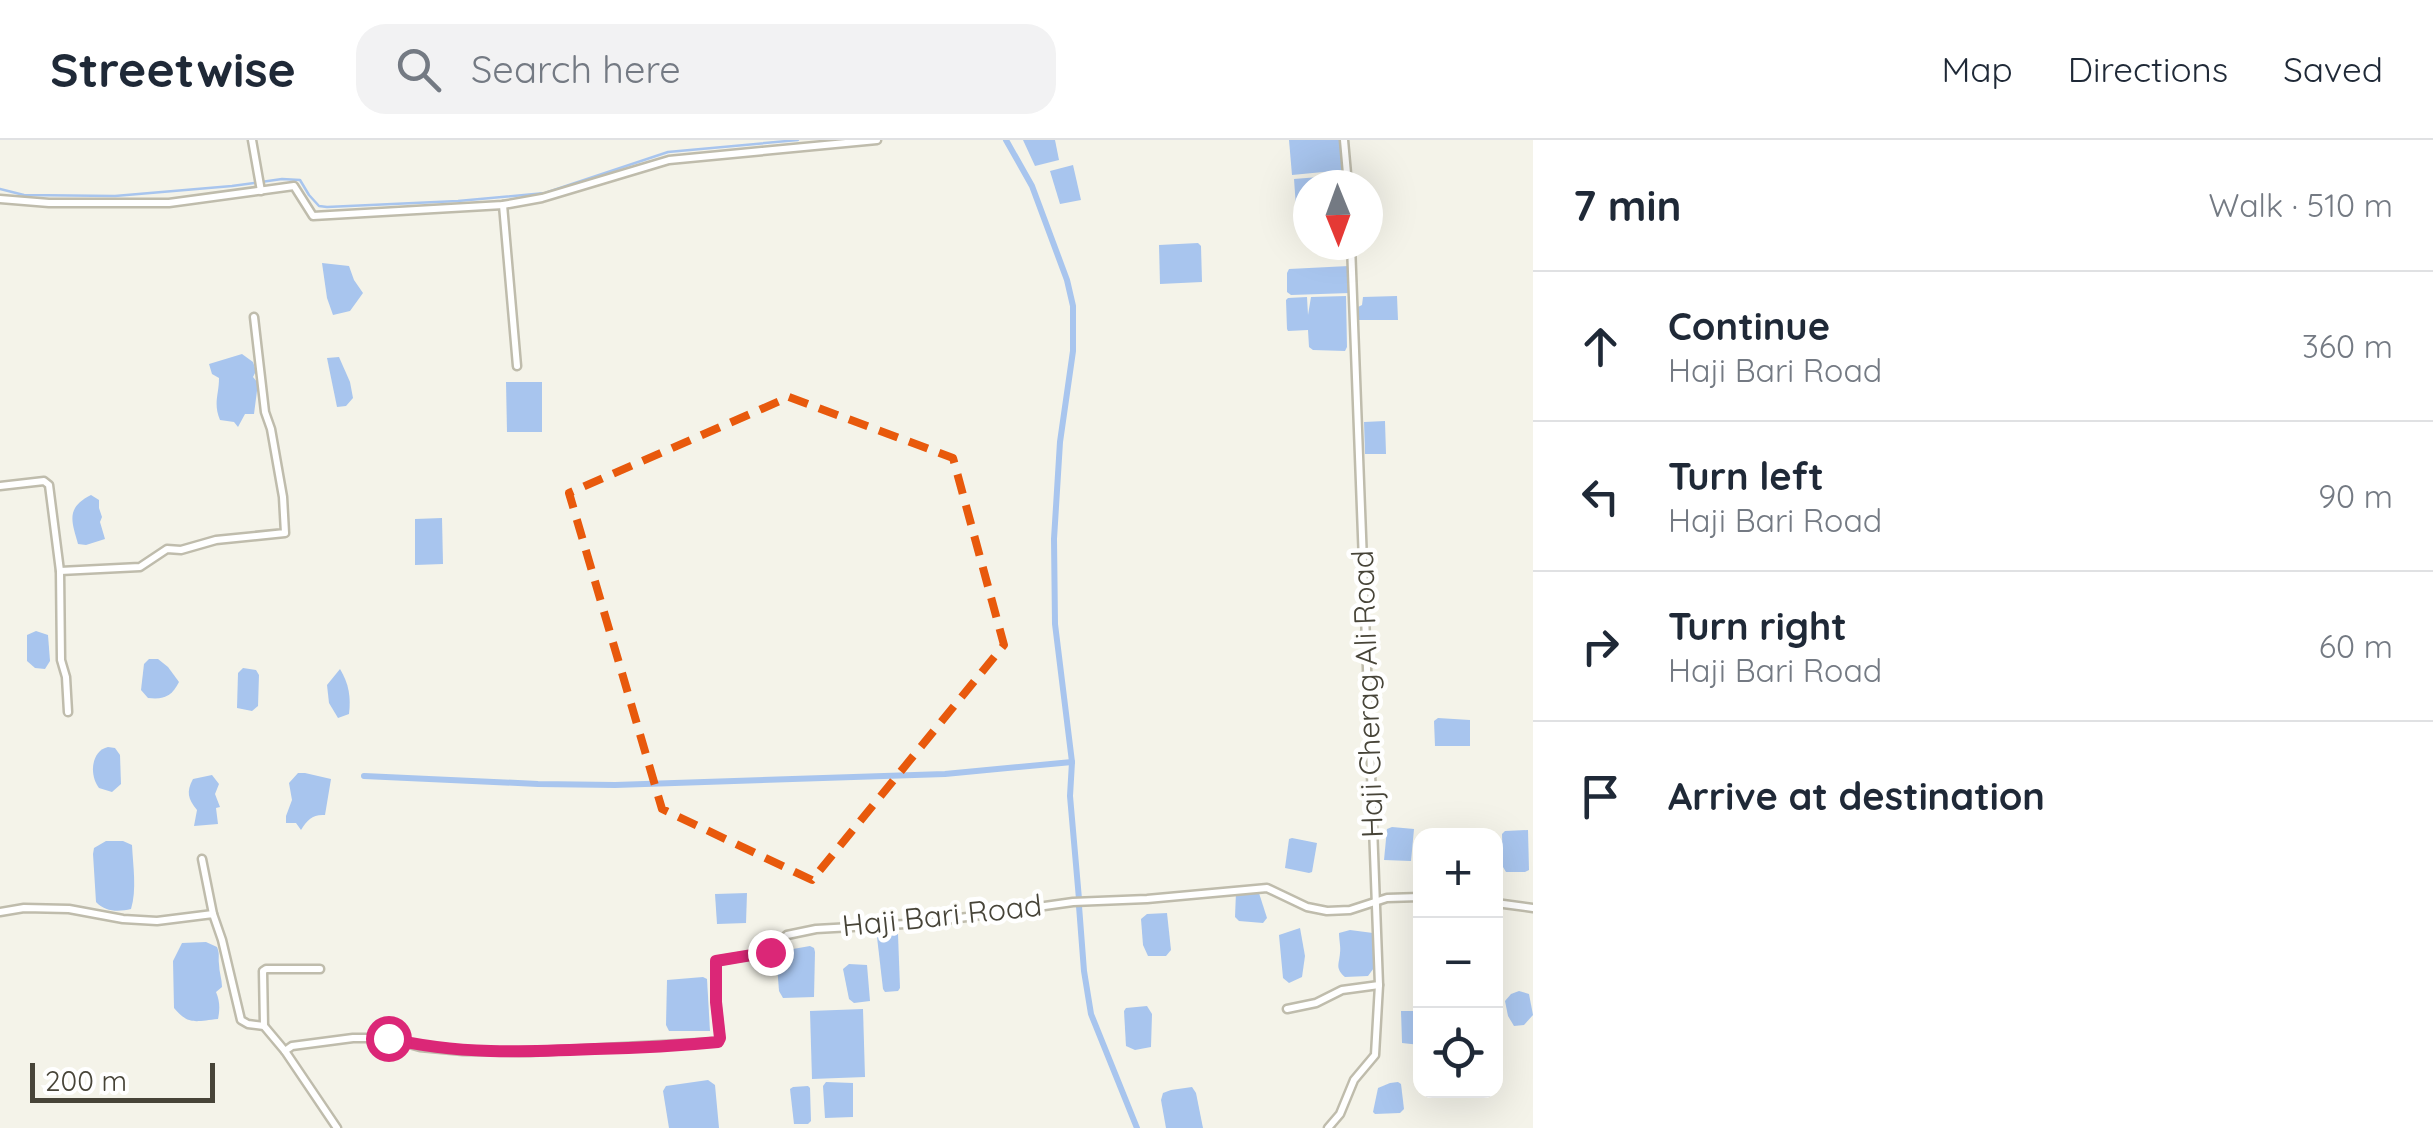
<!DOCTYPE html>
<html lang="en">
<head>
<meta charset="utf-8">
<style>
	:root { --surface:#fff; --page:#f2f2f3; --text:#1f2937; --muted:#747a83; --line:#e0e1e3 }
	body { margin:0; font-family:Quicksand,sans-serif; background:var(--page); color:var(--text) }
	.controls { position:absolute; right:30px; bottom:30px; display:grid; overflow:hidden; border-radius:20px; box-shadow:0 10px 40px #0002 }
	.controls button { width:90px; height:90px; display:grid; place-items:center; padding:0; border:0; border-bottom:2px solid var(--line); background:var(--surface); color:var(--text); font:50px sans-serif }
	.compass { position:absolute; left:1293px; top:30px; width:90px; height:90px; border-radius:50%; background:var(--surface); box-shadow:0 10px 40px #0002; rotate:179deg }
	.scale { position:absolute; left:30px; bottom:25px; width:185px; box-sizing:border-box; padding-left:10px; border:5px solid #474438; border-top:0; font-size:28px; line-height:35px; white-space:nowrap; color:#474438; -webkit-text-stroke:8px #fff; paint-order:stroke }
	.stop { position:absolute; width:30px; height:30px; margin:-22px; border:8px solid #db2777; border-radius:50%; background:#fff }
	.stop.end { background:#db2777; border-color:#fff; box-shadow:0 2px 10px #0008 }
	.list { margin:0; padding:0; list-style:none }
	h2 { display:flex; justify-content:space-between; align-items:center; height:130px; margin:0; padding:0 40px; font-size:42px }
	h2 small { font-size:32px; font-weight:400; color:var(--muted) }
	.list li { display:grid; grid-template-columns:65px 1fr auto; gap:30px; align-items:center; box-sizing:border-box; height:150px; padding:0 40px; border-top:2px solid var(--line) }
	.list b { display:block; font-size:38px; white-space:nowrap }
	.list p { margin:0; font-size:32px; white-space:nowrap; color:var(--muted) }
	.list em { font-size:32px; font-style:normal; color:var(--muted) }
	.icon { flex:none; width:55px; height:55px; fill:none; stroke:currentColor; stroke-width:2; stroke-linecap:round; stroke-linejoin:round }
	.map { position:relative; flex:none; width:1533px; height:988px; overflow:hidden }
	header { display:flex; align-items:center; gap:60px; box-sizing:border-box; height:140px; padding:0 50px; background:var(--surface); border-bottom:2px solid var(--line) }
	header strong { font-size:48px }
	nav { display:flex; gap:55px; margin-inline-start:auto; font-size:35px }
	.search { width:700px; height:90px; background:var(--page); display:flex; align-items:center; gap:25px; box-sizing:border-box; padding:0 35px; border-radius:30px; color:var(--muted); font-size:38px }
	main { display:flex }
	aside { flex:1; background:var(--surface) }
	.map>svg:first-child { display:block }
</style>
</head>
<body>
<header>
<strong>Streetwise</strong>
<div class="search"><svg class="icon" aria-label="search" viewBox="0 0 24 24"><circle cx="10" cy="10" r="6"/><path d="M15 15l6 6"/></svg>Search here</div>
<nav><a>Map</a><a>Directions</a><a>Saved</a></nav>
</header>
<main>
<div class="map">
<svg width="1533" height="988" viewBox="0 0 1533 988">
	<rect width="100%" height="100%" fill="#f4f3e9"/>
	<g fill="#a8c5ee">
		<polygon points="1023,0 1055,0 1059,20 1035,26"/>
		<polygon points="1289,0 1339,0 1344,30 1292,35"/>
		<polygon points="1073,25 1081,60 1060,64 1050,31"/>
		<polygon points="1343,35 1344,45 1308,45 1308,66 1296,67 1294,39"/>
		<polygon points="1198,103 1201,106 1202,142 1160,144 1159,105"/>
		<polygon points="322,123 349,126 354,140 363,153 350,171 333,175 327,158"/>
		<polygon points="1349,126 1350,153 1291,155 1287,152 1287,133 1289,129"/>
		<polygon points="1346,156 1347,207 1345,211 1313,210 1309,207 1308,190 1288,191 1287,189 1286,160 1288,158 1307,157 1308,175 1311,157"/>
		<polygon points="1397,156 1398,180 1359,180 1358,167 1362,165 1363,157"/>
		<path d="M 242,214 L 253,222 L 256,231 L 253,237 L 258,243 L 254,274 L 245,274 L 238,287 L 234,282 L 220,280 C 213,263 219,255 219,238 L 212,234 L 209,224 Z"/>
		<polygon points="339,217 350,242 353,258 346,266 337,267 327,218"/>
		<polygon points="506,242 542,242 542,292 507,292"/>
		<polygon points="1385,281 1386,314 1365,314 1364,282"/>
		<path d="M 91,355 L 99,360 L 99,368 L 102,377 L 100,382 L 105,399 L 86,405 L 78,404 C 72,382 65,368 91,355 Z"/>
		<polygon points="442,378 443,424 415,425 415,379"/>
		<polygon points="36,491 48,495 50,521 45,529 35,528 27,521 27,495"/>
		<path d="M 149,519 L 158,519 L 168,527 L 179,542 C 172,556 164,560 148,558 L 141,550 L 144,524 Z"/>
		<polygon points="243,528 256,530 259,535 258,566 252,571 237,568 238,533"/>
		<path d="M 340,529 C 349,544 351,557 349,574 L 338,578 L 329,563 L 327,545 Z"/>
		<polygon points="1438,578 1470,580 1470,606 1435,606 1434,581"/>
		<path d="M 108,607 L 115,608 L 120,615 L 121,644 L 112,652 L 99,648 C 89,635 91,611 108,607 Z"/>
		<path d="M 298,633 L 305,633 L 331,639 L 325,675 C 313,674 307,680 301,690 L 296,683 L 286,683 L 286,676 L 292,660 L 289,643 Z"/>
		<path d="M 212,635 L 219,644 L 215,654 L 220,667 L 216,668 L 218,684 L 194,686 L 197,670 C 188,659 186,652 193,639 Z"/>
		<polygon points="1392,687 1414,689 1411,721 1384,720 1387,689"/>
		<polygon points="1528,690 1529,730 1525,732 1506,732 1503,727 1502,694 1505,691"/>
		<polygon points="1292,698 1317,703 1312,732 1309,733 1285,728 1289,699"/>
		<path d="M 106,701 L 123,701 L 132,705 C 133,726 137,750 131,769 C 119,772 105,772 96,762 L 93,714 L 94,708 Z"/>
		<polygon points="1236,752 1259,753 1267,778 1263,783 1239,781 1235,777"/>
		<polygon points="747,753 746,783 717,784 715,754"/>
		<polygon points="1167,773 1171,810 1166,816 1148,816 1143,805 1141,779 1147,774"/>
		<polygon points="1300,788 1305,816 1302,837 1289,843 1283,838 1279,795"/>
		<polygon points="883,790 898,794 900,848 898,851 885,852 883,849 877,797 877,792"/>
		<path d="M 1350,790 L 1373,793 L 1376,825 L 1368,836 L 1345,837 C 1335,828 1339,825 1340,813 C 1341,807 1339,800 1339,793 Z"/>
		<path d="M 206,802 L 217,807 C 220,814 218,817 219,824 C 219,832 222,839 222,847 L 216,852 C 220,861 220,870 218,879 C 196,881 189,886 174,868 L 173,821 L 182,803 Z"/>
		<polygon points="810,806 814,808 815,812 814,857 783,858 779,851 776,812"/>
		<polygon points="849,824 867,825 870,861 854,863 849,859 843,829"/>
		<polygon points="703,837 707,839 710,891 669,891 666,885 667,840"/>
		<polygon points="1519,851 1529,854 1533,875 1524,885 1514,886 1508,876 1505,861 1511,854"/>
		<polygon points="1147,866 1152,874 1151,907 1135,910 1126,906 1124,871 1126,868"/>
		<polygon points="863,869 865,937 812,939 810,871"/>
		<polygon points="1401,871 1420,871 1420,905 1402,903"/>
		<polygon points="708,940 715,945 719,988 669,988 663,951 666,946"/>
		<polygon points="826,942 853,943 853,977 825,978 823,946"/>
		<polygon points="1390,943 1398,942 1401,944 1404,969 1400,973 1375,974 1373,972 1378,948"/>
		<polygon points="808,946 810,948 811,981 808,984 794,984 790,949 793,947"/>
		<polygon points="1192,947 1196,953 1203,988 1166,988 1161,960 1163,953 1171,950"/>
	</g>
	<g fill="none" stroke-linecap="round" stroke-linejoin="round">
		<polyline stroke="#a8c5ee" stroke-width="2.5" points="0,49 24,55 115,56 232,46 282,39 300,40 309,55 319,66 327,67 458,61 545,53 668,12 798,0"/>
		<g stroke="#a8c5ee" stroke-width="6">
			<polyline points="1006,0 1032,46 1067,140 1073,166 1073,211 1060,302 1054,399 1055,484 1072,622 1070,656 1079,759"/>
			<polyline points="364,636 538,644 615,645 945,634 1072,622"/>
			<polyline points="1079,766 1084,831 1091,874 1137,988"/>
		</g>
		<defs>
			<g id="minor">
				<polyline points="252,0 261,51"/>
				<polyline points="1344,0 1348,45"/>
				<polyline points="0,59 49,63 169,63 294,46 313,76 503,65 542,58 669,20 877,0"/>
				<polyline points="503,65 517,226"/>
				<polyline points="0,346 44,341 49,345 60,431 61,520 66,537 68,572"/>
				<polyline points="60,431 140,427 167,409 181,410 216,400 285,393 283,357 271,289 265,272 254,177"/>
				<polyline points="202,719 213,774"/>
				<polyline points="1496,763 1533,768"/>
				<polyline points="0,772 24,768 69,769 123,779 157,781 213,774 222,800 241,880 248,884 264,886 285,911"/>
				<polyline points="1287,869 1316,863 1342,850 1379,845"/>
				<polyline points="264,886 263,831 266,829 320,829"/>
				<polyline points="337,988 285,911 292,906 353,898 388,898 420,907 463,911 530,912 718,902 720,897 716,862 716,821 770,812 787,795 816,789 924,783 1073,762 1147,759 1267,748 1307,767 1327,771 1350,770 1387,758 1420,757"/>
				<polyline points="1328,988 1340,974 1354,940 1375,915 1379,845 1351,105"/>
			</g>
		</defs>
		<use href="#minor" stroke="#bfbcac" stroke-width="11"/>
		<use href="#minor" stroke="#fff" stroke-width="6"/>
	</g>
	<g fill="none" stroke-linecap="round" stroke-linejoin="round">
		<path stroke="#db2777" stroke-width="12" d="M 388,898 C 456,915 525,912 595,909 C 636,908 677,906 718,902 L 720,898 L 716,862 L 716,821 L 770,812"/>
	</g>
	<path fill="none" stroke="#e8590c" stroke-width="8" stroke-dasharray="20 12" stroke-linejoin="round" d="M 789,257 L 953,318 L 1004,505 L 812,740 L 662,669 L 569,353 Z"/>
	<g text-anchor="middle" stroke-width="9" stroke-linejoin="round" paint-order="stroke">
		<g font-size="30" fill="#474438" stroke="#fff">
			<text transform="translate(1368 554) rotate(-92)" y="10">Haji Cherag Ali Road</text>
			<text transform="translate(942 776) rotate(-6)" y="10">Haji Bari Road</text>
		</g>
	</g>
</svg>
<div class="controls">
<button>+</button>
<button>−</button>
<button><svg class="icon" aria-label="locate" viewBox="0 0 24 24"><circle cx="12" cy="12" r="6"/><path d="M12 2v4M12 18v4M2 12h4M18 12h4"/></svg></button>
</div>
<svg class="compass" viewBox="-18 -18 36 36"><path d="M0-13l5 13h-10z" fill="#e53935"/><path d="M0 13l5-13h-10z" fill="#747a83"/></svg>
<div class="scale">200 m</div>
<div class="stop" style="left:388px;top:898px"></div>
<div class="stop end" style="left:770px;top:812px"></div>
</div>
<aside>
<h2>7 min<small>Walk · 510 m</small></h2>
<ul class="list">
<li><svg class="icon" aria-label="ahead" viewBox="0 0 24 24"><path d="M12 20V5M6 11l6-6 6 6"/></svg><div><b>Continue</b><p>Haji Bari Road</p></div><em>360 m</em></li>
<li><svg class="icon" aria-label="left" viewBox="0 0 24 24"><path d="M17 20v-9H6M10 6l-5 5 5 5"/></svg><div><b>Turn left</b><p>Haji Bari Road</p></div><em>90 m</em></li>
<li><svg class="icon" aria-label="right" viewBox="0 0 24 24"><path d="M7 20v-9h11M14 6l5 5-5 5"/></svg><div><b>Turn right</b><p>Haji Bari Road</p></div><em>60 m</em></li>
<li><svg class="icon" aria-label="arrive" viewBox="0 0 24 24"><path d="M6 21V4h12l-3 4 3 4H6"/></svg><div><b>Arrive at destination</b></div></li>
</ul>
</aside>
</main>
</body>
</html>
